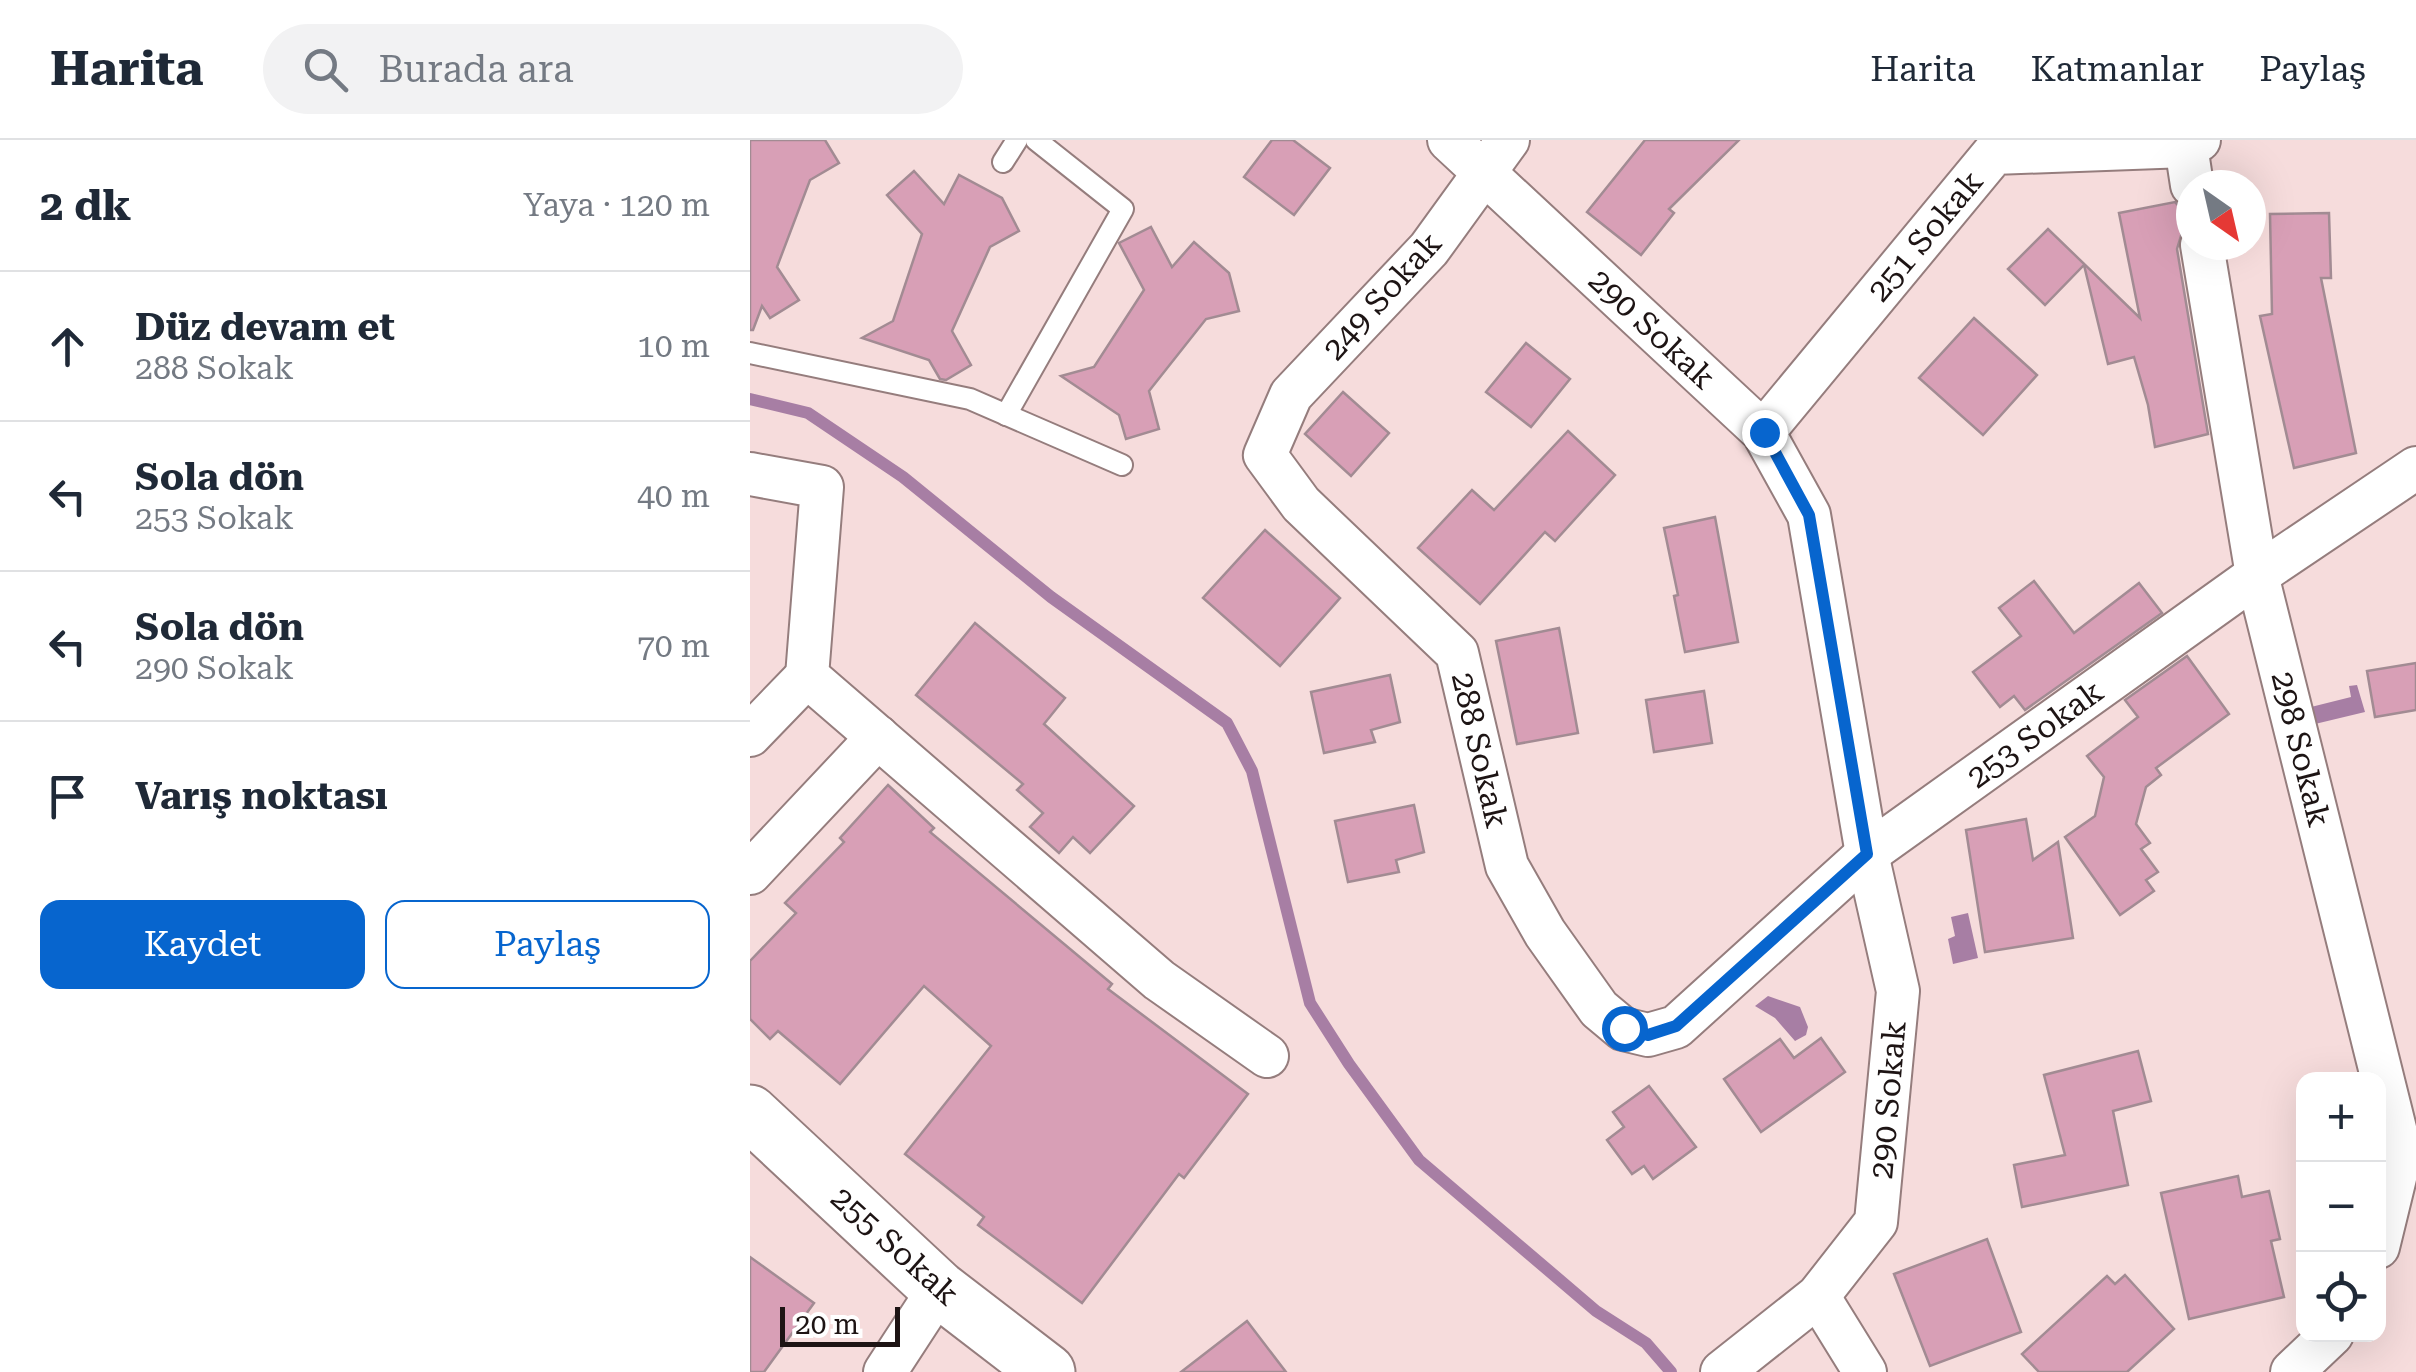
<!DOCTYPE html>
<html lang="tr">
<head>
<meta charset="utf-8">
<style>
	:root { --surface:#fff; --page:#f2f2f3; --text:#1f2937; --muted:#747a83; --line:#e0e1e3; --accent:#0765ce }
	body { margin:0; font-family:"Roboto Serif",serif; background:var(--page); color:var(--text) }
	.controls { position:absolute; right:30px; bottom:30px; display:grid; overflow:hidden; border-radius:20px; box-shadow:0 10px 40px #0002 }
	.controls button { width:90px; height:90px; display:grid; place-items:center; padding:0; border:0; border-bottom:2px solid var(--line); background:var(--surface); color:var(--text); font:50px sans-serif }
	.compass { position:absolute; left:1426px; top:30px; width:90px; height:90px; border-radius:50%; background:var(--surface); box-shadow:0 10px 40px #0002; rotate:146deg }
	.scale { position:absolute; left:30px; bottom:25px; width:120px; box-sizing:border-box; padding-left:10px; border:5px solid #1d1414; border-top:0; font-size:28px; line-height:35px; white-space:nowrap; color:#1d1414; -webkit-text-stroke:8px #fff; paint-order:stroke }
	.stop { position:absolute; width:30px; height:30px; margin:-22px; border:8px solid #0765ce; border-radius:50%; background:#fff }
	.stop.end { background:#0765ce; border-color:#fff; box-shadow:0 2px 10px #0008 }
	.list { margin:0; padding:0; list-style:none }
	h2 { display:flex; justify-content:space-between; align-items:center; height:130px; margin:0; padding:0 40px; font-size:42px }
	h2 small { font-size:32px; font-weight:400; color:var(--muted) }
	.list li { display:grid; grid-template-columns:65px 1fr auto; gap:30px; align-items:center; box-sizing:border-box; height:150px; padding:0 40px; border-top:2px solid var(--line) }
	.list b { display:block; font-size:38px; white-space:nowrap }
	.list p { margin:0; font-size:32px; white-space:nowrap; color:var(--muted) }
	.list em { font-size:32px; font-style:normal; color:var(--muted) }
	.actions { display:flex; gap:20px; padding:30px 40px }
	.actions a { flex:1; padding:22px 0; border:2px solid var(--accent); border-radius:20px; text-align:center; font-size:35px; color:var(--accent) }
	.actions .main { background:var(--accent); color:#fff }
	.icon { flex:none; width:55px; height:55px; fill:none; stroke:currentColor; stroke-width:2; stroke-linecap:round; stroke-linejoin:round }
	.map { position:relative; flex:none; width:1666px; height:1232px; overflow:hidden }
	header { display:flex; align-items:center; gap:60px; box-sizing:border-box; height:140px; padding:0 50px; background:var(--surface); border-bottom:2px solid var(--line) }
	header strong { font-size:48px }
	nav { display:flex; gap:55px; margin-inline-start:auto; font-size:35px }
	.search { width:700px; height:90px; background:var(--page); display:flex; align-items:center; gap:25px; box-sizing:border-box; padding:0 35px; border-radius:55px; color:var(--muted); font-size:38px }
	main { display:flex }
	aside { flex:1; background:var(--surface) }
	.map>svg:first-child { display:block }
</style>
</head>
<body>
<header>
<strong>Harita</strong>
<div class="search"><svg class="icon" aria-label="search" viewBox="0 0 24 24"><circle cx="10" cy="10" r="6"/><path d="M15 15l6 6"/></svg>Burada ara</div>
<nav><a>Harita</a><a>Katmanlar</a><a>Paylaş</a></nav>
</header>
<main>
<aside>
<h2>2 dk<small>Yaya · 120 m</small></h2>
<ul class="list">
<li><svg class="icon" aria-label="ahead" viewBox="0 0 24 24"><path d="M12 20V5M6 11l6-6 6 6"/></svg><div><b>Düz devam et</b><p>288 Sokak</p></div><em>10 m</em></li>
<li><svg class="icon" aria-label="left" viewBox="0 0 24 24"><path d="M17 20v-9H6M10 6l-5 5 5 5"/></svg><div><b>Sola dön</b><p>253 Sokak</p></div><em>40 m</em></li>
<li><svg class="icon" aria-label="left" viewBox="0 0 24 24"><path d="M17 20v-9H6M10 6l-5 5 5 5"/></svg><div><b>Sola dön</b><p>290 Sokak</p></div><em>70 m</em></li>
<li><svg class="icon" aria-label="arrive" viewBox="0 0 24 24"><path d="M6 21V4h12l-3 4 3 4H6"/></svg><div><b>Varış noktası</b></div></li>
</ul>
<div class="actions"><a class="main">Kaydet</a><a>Paylaş</a></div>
</aside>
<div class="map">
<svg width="1666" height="1232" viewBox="0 0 1666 1232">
	<rect width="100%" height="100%" fill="#f6dcdc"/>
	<g fill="#a77ea4">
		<polygon points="1607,545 1615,572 1565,584 1561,567 1601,557 1599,546"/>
		<polygon points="1218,773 1228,818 1203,824 1198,799 1205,796 1201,777"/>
		<polygon points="1018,856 1050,867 1058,887 1056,895 1045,901 1025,878 1005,866"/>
	</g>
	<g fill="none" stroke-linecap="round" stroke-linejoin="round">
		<polyline stroke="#a77ea4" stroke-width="12" points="0,259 58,273 153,337 301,457 477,583 502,631 560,863 599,924 669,1020 846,1171 896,1203 921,1232"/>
	</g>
	<g fill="#d89fb6" stroke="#a28b93" stroke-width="2.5">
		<polygon points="0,0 75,0 89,23 60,40 27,127 49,160 20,178 12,166 3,190 0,190"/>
		<polygon points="522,0 543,0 580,28 544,75 494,37"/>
		<polygon points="895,0 989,0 919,69 924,73 891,115 837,72"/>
		<polygon points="164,31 194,64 209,35 252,58 269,91 240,107 202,191 221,225 196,240 190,239 179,220 112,198 143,181 172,94 137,55"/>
		<polygon points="1425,62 1428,65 1433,89 1427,109 1458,294 1405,307 1398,265 1384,217 1358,224 1334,125 1295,165 1258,129 1298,89 1390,178 1369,73"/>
		<polygon points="1579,73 1581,138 1571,138 1606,313 1544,328 1510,176 1522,174 1520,74"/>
		<polygon points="401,87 422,127 444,102 479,133 489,171 456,179 399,251 409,289 376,299 369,275 311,236 344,227 394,150 369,103"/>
		<polygon points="1224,178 1287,235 1233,295 1169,238"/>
		<polygon points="776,203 820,239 781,287 736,252"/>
		<polygon points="593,252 639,293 601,336 555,294"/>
		<polygon points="818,291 865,335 805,401 795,392 730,464 668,408 722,350 744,370"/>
		<polygon points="965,377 988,502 935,512 924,456 928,455 914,388"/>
		<polygon points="515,390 590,458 530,526 453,458"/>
		<polygon points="1284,441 1324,493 1389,443 1412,473 1275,570 1264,556 1250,567 1223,532 1271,496 1249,468"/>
		<polygon points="225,483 315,558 294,584 384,666 340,713 323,697 309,713 280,687 293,673 267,650 273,644 166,555"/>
		<polygon points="809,488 828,593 767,604 746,501"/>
		<polygon points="1437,516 1479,574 1406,628 1411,635 1396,647 1386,684 1400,703 1391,709 1408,732 1396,740 1404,751 1370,775 1315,697 1345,676 1354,637 1337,616 1388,577 1375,560"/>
		<polygon points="1666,523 1666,570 1625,577 1617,531"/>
		<polygon points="640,535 650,582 621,590 625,602 574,613 561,552"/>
		<polygon points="954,551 962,603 904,612 896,560"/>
		<polygon points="138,645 184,688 180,692 362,844 358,849 498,954 434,1038 429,1034 332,1163 228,1085 234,1077 155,1014 241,906 174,846 90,944 28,891 20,899 0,879 0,821 46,773 35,763 94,702 90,698"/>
		<polygon points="664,665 674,712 646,720 649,732 598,742 585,681"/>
		<polygon points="1276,679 1283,720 1308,702 1323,798 1235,812 1216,690"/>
		<polygon points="1071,898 1095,932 1011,992 974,939 1030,899 1044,918"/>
		<polygon points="1388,911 1401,961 1363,971 1378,1045 1272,1067 1264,1025 1315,1015 1294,935"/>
		<polygon points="899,946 946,1007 903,1039 894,1026 882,1034 857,1000 874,987 863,972"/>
		<polygon points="1488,1036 1492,1057 1519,1051 1530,1099 1521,1101 1534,1157 1439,1179 1411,1053"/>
		<polygon points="1237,1099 1271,1192 1180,1226 1144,1134"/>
		<polygon points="0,1117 64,1163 14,1232 0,1232"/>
		<polygon points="1375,1135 1424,1189 1377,1232 1289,1232 1272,1214 1357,1136 1365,1144"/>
		<polygon points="497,1181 536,1232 431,1232"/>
	</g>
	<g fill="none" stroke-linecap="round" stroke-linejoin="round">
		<defs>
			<g id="lane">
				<polyline points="253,22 267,0"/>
				<polyline points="0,213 220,259 372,325"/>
				<polyline points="256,275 373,69 286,0"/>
			</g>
			<g id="street">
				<polyline points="699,0 1013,292 1059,375 1117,714 1148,851 1126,1082 1068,1156 972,1232"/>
				<polyline points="758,0 679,109 541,255 515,315 551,364 707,513 757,726 795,793 849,869 873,889 898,895 926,887 1117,714 1507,435 1666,328"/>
				<polyline points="1436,6 1442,45"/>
				<polyline points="1452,105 1507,435 1651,1013 1628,1107"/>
				<polyline points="1013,292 1244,13 1436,6 1449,0"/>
				<polyline points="0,334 72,347 57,536 409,840 517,916"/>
				<polyline points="0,595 57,536"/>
				<polyline points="0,733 128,597"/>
				<polyline points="1068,1156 1115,1232"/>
				<polyline points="135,1232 189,1149"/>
				<polyline points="1542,1232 1582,1194"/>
			</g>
			<polyline id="secondary" points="0,973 189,1149 297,1232"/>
		</defs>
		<use href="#lane" stroke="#957d7d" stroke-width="24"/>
		<use href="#street" stroke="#957d7d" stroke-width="46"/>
		<use href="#secondary" stroke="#957d7d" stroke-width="59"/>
		<use href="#lane" stroke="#fff" stroke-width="20"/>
		<use href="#street" stroke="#fff" stroke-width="42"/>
		<use href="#secondary" stroke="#fff" stroke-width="55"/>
	</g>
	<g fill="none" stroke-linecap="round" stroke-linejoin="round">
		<polyline stroke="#0765ce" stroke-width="12" points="874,888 898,895 926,886 1117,714 1059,375 1014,292"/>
	</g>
	<g text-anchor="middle" stroke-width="9" stroke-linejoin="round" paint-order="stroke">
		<g font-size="32" fill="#1d1414" stroke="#fff">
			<text transform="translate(1175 96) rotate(-50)" y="11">251 Sokak</text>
			<text transform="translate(632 156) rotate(-48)" y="11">249 Sokak</text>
			<text transform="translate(902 189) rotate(43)" y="11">290 Sokak</text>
			<text transform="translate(1285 594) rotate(-36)" y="11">253 Sokak</text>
			<text transform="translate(1551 609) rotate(76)" y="11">298 Sokak</text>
			<text transform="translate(730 610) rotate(77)" y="11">288 Sokak</text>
			<text transform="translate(1138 960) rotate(-85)" y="11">290 Sokak</text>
			<text transform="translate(145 1106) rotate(42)" y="11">255 Sokak</text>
		</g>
	</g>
</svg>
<div class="controls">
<button>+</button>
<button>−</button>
<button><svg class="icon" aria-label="locate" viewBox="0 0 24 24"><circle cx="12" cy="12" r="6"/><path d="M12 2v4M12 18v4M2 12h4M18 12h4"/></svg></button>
</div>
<svg class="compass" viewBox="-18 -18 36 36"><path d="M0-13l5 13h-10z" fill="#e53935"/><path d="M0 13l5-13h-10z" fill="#747a83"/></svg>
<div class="scale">20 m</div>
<div class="stop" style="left:874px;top:888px"></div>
<div class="stop end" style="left:1014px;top:292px"></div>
</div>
</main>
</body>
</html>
